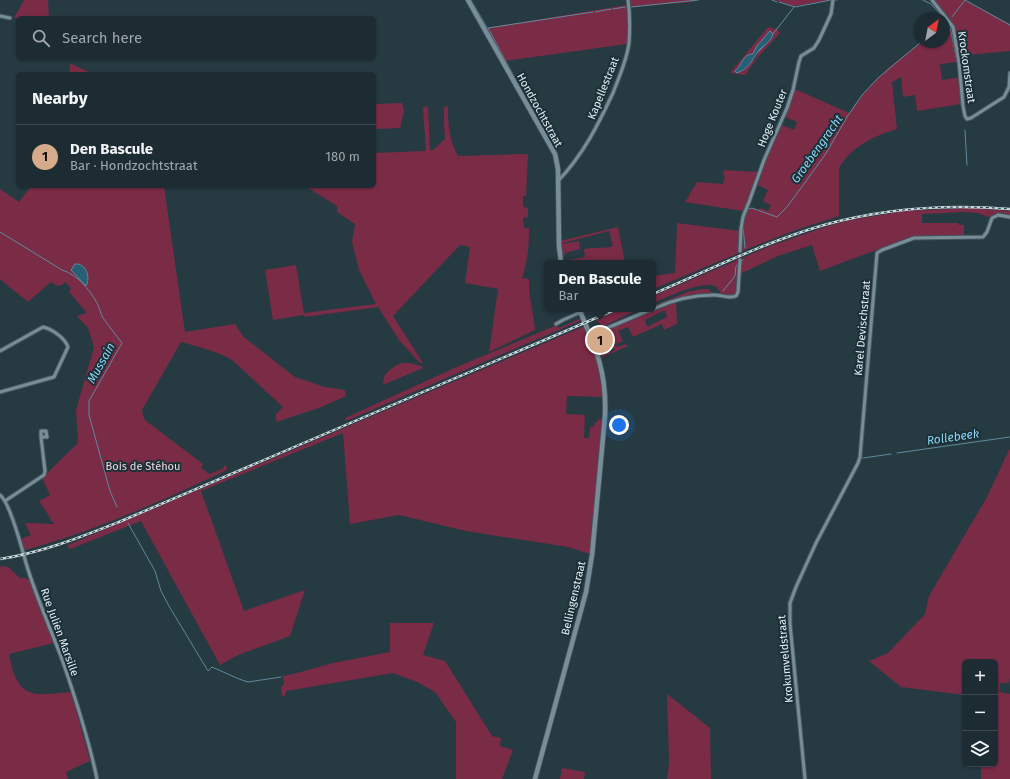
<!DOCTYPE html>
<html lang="en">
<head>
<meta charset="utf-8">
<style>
	:root { --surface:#1c2c32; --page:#29383e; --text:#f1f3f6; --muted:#a0a7ac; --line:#3a484d; --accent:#d6ab8b }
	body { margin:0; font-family:"Fira Sans",sans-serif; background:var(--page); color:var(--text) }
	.controls { position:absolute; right:12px; bottom:12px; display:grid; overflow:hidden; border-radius:6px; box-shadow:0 1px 3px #0004 }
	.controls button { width:36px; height:36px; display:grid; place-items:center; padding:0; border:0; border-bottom:1px solid var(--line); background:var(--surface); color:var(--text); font:20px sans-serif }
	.compass { position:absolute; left:914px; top:12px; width:36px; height:36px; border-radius:50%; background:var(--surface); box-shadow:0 1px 3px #0004; rotate:32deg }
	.you { position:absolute; left:619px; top:425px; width:14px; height:14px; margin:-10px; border:3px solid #fff; border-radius:50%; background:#1a73e8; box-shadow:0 0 0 6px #1a73e833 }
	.badge { display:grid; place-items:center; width:26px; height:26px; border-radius:50%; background:var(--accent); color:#111; font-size:13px; font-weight:700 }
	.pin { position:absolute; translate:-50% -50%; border:2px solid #fff; box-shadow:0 1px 4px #0006 }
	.popup { position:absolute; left:544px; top:260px; width:112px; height:52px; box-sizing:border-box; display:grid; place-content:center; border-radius:6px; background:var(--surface); filter:drop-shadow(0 1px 3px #0005); font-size:13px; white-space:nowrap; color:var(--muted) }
	.popup b { font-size:15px; color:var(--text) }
	.popup::after { content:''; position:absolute; left:50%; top:100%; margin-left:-8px; border:8px solid transparent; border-top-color:var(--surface) }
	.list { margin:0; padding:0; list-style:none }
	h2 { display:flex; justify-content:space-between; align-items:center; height:52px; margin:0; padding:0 16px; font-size:17px }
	h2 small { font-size:13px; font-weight:400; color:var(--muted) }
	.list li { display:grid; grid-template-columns:26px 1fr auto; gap:12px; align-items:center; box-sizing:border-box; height:64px; padding:0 16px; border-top:1px solid var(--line) }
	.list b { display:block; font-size:15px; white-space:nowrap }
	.list p { margin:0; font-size:13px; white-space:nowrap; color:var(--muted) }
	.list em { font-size:13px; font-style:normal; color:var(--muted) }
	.icon { flex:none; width:22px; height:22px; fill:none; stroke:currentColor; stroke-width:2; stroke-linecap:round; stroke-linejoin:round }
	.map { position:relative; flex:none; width:1010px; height:779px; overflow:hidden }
	.search { position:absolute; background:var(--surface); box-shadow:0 1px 3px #0004; left:16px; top:16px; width:360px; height:44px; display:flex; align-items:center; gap:10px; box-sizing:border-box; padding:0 14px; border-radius:6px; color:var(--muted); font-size:15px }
	.panel { position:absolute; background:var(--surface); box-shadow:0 1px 3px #0004; left:16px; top:72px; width:360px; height:116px; border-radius:6px }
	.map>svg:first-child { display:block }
</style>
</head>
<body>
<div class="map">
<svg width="1010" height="779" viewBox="0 0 1010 779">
	<rect width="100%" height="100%" fill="#263a42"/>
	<g fill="#7a2b46" fill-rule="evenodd">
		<polygon points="24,0 48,0 49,18 14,18"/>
		<polygon points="630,0 698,0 691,2 631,7"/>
		<polygon points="775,0 828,0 828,1 793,6"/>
		<polygon points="934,0 964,0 1010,24 1010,51 959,56 954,29"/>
		<polygon points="627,5 627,44 505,61 486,28"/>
		<path d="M 947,21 L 952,28 L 958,62 L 940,64 L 942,80 L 960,77 L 961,104 L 917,111 L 915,95 L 903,97 L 901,77 L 892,82 L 897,129 C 874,136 852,146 839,168 L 839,216 L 793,231 L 742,251 C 741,237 741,222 747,209 L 753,208 L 758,210 L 760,208 L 768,211 L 771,205 L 763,201 L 768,190 L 758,185 L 766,159 L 782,125 L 794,130 L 797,122 L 785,117 L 795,89 L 849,113 L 863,94 L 887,69 L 921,42 L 944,42 L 944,24 Z"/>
		<path d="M 768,27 L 777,29 L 780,33 L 758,57 L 745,75 L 730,73 ZM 772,37 L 760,49 L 755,59 L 735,71 L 751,54 L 753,54 L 756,47 Z"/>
		<polygon points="70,64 72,64 93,74 69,74"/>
		<polygon points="402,103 404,111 400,128 374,129 374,104"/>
		<path d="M 428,106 L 430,150 L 433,150 L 445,139 L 444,125 L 444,107 L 448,106 C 448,124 449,140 458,156 L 528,154 L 526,196 L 523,196 L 523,207 L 528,208 L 528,217 L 523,218 L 524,228 L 529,228 C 529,248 528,259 522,278 L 529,279 C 528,296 534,313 535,330 L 489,352 L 498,289 L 465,283 L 470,247 L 460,245 L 393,316 L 423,363 L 420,363 L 399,340 L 378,307 L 305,317 L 304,315 L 273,320 L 265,270 L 296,265 L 304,313 L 376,304 L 359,270 L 352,242 L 355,224 L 337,212 L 337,206 L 305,186 L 374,186 L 374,153 L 426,151 L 423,107 Z"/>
		<polygon points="724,170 758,172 747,206 743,211 685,202 697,182 723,184 725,176 723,175"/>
		<path d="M 31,186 L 164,186 L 185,332 L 235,324 L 243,336 L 249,341 L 295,377 L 325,387 L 345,390 L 346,396 L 319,408 L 276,422 L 276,414 L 283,407 L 232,360 C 216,351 199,347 181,342 L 142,410 L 143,415 L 145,420 L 203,464 L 201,468 L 210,474 L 222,469 L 226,464 L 227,470 C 162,501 95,531 25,550 L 21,539 L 31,535 L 25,523 L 54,524 L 39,501 L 50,495 L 42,478 L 78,443 L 76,410 L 94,347 L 88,328 L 77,316 L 87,313 L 69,292 L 71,288 L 65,282 L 62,285 L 57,286 L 51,282 L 28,302 L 0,279 L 0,189 L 19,202 Z"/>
		<path d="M 971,208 L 1010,211 L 1010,215 L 996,214 L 988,217 L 978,213 L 964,212 L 922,214 L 922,223 L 958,223 L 959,225 L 964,225 L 964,236 L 914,236 L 820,271 L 812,245 L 778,256 L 740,274 L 736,293 C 733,295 726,298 722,294 C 718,290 717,285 710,285 C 694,284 668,297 653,303 L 653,296 L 770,246 L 825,227 L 850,220 L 904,211 Z"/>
		<polygon points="677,223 740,231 739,253 653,289 653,276 675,273"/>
		<path d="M 618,227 L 625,263 L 563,263 L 563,261 L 585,257 L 584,249 C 594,247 603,249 613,246 L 609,231 L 563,243 L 563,244 L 579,241 L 580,249 L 565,253 L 565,255 L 562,256 L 560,241 Z"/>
		<polygon points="702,289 708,289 713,293 682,298 653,309 653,306 687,292"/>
		<path d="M 676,301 L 677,324 L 664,330 L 662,324 L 633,337 L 628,327 L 618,331 L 623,341 L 616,344 L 618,347 L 626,344 L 628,346 L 601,358 L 599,350 L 601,349 L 604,355 L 614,350 L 612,347 L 615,345 L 607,329 ZM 665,310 L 667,317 L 647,327 L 645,320 Z"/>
		<polygon points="622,309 639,309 604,326 602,326 596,320"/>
		<polygon points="581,318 582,320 346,421 345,418 459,366 557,325 559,328"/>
		<polygon points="585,326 598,360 604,397 567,396 566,414 585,415 584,438 589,438 590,427 594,427 595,422 598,422 598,419 604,420 590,554 568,547 466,531 399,515 350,524 343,433 201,491 244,611 305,590 290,636 238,655 220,665 141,521 70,549 68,548 68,545"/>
		<path d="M 402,363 L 410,363 L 421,366 L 423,368 L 385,384 L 383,383 C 383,373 393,366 402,363 Z"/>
		<polygon points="1010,448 1010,678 1009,683 1000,683 999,692 1010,694 1010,779 981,779 981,764 995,764 995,662 965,662 965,695 901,687 869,661 888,653 925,614 929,596 987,497"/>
		<path d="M 4,566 L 8,567 L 20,578 L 25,578 L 30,580 L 54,643 L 9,654 C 11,662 12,671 16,678 C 25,701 51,693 71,692 L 90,761 L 66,772 L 68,779 L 0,779 L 0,567 Z"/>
		<polygon points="390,623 434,623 423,655 445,661 492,736 501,738 500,746 513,750 502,779 456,779 456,722 435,692 417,682 393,673 286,691 285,696 282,696 281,686 284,685 283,676 297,673 333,663 390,652"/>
		<polygon points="667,694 710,728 711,779 667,779 669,763"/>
		<polygon points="562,768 585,772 584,779 560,779"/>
	</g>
	<g fill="#276076" stroke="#5f8a9b">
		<path d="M 770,31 L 773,34 C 772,40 766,44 761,48 C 752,58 751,68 737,73 L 735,71 C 742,66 742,54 753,54 L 756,47 Z"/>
		<path d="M 75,264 C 86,263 91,277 86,286 L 71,270 Z"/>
	</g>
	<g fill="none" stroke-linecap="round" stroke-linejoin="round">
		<g stroke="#5f8a9b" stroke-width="1">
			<polyline points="471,0 488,29"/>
			<polyline points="772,0 777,2"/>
			<polyline points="835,0 837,0"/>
			<polyline points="923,0 931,4 944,18"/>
			<polyline points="779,2 795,7 831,0"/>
			<polyline points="631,7 698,0"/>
			<polyline points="613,9 625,7"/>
			<polyline points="595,12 611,9"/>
			<polyline points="952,17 965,0 1010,25"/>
			<polyline points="950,26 957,62"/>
			<polyline points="773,34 794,7"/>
			<polyline points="758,52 765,45"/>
			<polyline points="959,76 960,86"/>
			<polyline points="516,80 488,28 593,12"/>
			<polyline points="965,130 967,165"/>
			<polyline points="744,219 748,209 752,208 777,217 787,207 825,155 847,117 862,95 878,78 921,42"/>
			<polyline points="743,226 745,248"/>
			<path d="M 0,232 L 62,270 C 78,275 89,289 97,303 C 100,308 100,313 103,318 C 109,326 115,334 122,343 L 89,401 L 89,415 L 110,491 L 117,507"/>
			<polyline points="742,261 743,260"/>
			<polyline points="723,291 735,276 736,266 738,264"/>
			<polyline points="897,453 1010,437"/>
			<polyline points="863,458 891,454"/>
			<polyline points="128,523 155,571 161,591 169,606 208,671 212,667 239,679 248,682 281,677"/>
		</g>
		<defs>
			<g id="street">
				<polyline points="932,0 953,27 959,62 963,106 965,116 967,119 971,118 1004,97 1009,87 1010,73"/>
				<polyline points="0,16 10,18"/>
				<path d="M 558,181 C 583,155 598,125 613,93 C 619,77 627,60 629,43 C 630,29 630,14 628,0"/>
				<polyline points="740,251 741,229 743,217 749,202 764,160 787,108 793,90 799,62 801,56 814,48 819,40 831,14 833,0"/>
				<path d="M 653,309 C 672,300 693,295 714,295 C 722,295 730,299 736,296 L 738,292 L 740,260"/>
				<polyline points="556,324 563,320 581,312"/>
				<polyline points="590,334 612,326 652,309"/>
				<path d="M 0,351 L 43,327 C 52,329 65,338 68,347 L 54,377 L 0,392"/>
				<path d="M 0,495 C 10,502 22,549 26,563 C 36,597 51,629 63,662 C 76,700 89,740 97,779"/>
				<polyline points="5,501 44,475 45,471 41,437 47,437 46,431 41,431 41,437"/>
				<polyline points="805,779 790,624 790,603 796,587 816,543 858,463 860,457 877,253 882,250 914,238 983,237 987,232 992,218 998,215 1010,217"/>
			</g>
			<g id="secondary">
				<polyline points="468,0 555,154 558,169 559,245 561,263"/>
				<path d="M 535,779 L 586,592 L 592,555 L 605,416 C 607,373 596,348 579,309"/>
			</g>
		</defs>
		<use href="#street" stroke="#45565d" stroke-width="5"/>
		<use href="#secondary" stroke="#45565d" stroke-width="6"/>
		<use href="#street" stroke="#778d97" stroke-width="3"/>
		<use href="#secondary" stroke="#778d97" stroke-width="4.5"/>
		<defs>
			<g id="rail">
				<path d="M 653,294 C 709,270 765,242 824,225 C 885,208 947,204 1010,209"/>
				<path d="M 0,559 C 41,553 81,537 119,522 L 617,309"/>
			</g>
		</defs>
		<use href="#rail" stroke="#cddadf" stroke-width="2.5"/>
		<use href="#rail" stroke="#1c3038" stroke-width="1" stroke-dasharray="3" stroke-linecap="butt"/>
	</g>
	<g text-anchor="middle" stroke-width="4" stroke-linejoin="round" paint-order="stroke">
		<g font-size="11" fill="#e1edf2" stroke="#1c3038">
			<text transform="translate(967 67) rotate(82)" y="4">Krockomstraat</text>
			<text transform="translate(603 88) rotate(-68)" y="4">Kapellestraat</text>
			<text transform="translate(540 110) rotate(61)" y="4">Hondzochtstraat</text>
			<text transform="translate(772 118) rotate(-68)" y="4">Hoge Kouter</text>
			<text transform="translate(862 328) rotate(-85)" y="4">Karel Devischstraat</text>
			<text transform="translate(573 598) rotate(-77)" y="4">Bellingenstraat</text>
			<text transform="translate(60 632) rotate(70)" y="4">Rue Julien Marsille</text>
			<text transform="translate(785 659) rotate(-95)" y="4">Krokumveldstraat</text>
		</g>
		<g font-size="11" fill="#efd6db" stroke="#1c3038">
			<text x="143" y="470">Bois de Stéhou</text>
		</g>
		<g font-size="12" font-style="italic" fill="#89d5f4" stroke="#1c3038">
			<text transform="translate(817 149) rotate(-55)" y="4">Groebengracht</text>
			<text transform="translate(101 363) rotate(-61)" y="4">Mussain</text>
			<text transform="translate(953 437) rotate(-8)" y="4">Rollebeek</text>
		</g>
	</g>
</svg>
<div class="controls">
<button>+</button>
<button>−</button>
<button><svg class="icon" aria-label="layers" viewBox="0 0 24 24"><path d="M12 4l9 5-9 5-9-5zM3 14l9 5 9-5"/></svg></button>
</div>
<svg class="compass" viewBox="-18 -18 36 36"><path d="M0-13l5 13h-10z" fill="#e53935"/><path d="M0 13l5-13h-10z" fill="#a0a7ac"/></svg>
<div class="you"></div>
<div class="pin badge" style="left:600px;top:340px">1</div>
<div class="popup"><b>Den Bascule</b>Bar</div>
<div class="search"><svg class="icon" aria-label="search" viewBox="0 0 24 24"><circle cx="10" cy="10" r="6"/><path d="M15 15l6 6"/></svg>Search here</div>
<section class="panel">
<h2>Nearby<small></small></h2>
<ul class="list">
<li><span class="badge">1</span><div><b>Den Bascule</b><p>Bar · Hondzochtstraat</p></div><em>180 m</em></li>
</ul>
</section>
</div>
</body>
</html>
